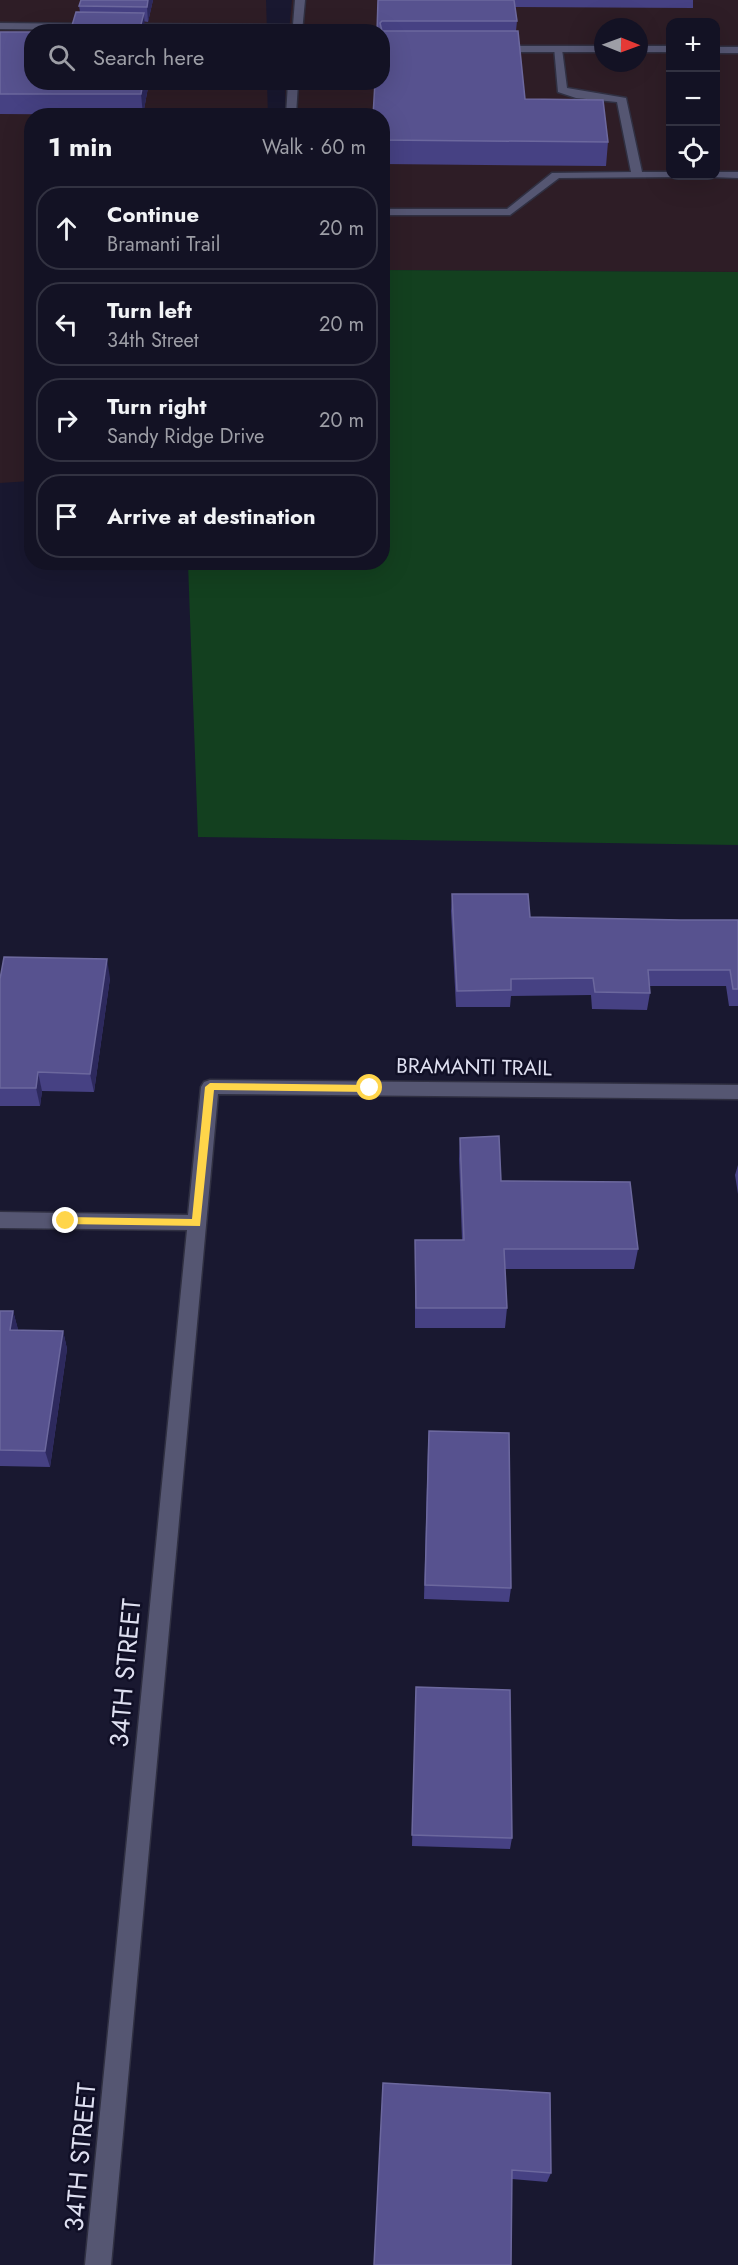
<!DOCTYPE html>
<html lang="en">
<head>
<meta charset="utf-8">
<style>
	:root { --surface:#131224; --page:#1c1b2c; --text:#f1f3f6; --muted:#9d9ea6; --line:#323241 }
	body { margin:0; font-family:Jost,sans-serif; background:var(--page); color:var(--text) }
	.controls { position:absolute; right:18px; top:18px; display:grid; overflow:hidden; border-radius:12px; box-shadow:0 6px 24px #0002 }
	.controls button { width:54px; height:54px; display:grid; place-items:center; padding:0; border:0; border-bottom:2px solid var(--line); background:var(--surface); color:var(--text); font:30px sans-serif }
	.compass { position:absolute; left:594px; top:18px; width:54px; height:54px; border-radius:50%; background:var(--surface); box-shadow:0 6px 24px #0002; rotate:91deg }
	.stop { position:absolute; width:18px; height:18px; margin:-14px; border:4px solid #ffd54a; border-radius:50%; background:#fff }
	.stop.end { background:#ffd54a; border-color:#fff; box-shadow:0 2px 6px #0008 }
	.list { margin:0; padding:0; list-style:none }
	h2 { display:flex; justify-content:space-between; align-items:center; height:78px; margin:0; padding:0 24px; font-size:26px }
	h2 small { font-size:20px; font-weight:400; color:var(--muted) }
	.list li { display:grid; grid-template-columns:39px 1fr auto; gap:18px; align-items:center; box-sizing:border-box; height:84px; margin:0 12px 12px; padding:0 12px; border:2px solid var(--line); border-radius:24px }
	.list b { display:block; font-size:22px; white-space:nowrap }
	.list p { margin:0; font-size:20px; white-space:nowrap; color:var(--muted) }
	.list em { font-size:20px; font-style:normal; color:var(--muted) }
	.icon { flex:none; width:33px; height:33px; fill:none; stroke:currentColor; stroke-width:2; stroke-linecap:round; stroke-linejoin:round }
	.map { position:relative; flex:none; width:738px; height:2265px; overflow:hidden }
	.search { position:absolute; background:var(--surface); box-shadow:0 6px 24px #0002; left:24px; top:24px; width:366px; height:66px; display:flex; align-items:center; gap:15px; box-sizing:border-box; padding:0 21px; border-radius:24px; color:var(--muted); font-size:22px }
	.panel { position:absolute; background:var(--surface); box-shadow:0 6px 24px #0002; left:24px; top:108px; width:366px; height:462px; border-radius:24px }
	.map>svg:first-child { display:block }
</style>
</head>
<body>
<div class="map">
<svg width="738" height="2265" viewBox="0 0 738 2265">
	<rect width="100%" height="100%" fill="#191830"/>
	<g fill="#2e1d26" fill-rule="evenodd">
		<polygon points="0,0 266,0 267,31 32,32 32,82 267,83 268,115 32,116 31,481 0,483"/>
		<path d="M 292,0 L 738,0 L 738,272 L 383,270 L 382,116 L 286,115 L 285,83 L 382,82 L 382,32 L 289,31 ZM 670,22 L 716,22 L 716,176 L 670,176 ZM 603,27 L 639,27 L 639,63 L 603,63 Z"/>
	</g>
	<polygon fill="#13401f" points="383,270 738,272 738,845 198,837 188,563 382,562"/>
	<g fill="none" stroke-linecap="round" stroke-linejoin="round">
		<defs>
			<g id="lane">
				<polygon points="554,47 562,49 567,88 626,98 642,172 670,172 674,177 559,178 510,215 382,215 382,209 507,209 552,173 631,172 617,102 576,98 558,92"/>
				<polygon points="288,82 298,82 296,116 286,116"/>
				<polygon points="716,172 738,172 738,178 712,177"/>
			</g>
			<g id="street">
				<polygon points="295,0 305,0 302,32 123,30 118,27 123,24 293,25"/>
				<polygon points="0,23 95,24 100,27 95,30 0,29"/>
				<polygon points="603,46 603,52 497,52 492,49 497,46"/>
				<rect x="639" y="46" width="31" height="6"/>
				<rect x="716" y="47" width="22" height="6"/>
				<polygon points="210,1080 738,1085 738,1099 218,1094 111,2265 85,2265 187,1230 0,1228 0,1212 188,1215 201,1087 204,1082"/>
			</g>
		</defs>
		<use href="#lane" stroke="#303042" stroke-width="3"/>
		<use href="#street" stroke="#303042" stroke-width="3"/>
		<use href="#lane" fill="#555672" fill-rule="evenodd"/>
		<use href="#street" fill="#555672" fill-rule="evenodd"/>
	</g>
	<g fill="#464183">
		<polygon points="153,0 148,22 80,12 79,6"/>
		<polygon points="378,0 693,0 693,8 515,7 517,21 516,31 525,99 608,142 606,166 382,164 382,116 377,32"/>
		<polygon points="0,32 149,82 143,115 0,114"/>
		<polygon points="452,894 530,917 681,920 738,920 738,1006 729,1006 726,986 649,986 650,993 647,1010 592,1009 591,995 511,996 510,1007 456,1007 451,911"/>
		<polygon points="110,978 94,1092 42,1091 40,1106 0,1106 0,979"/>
		<polygon points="460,1138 501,1181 638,1249 634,1269 505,1269 507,1308 505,1328 415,1328 415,1240 462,1240 459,1159"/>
		<polygon points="738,1165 738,1194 735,1175"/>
		<polygon points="0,1311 13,1311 18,1330 63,1331 67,1349 50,1467 0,1466"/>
		<polygon points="428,1445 511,1588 509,1602 424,1599"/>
		<polygon points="416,1687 512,1838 510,1849 412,1846"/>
		<polygon points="383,2083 551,2173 547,2182 512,2179"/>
	</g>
	<g fill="#2d295d">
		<polygon points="148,0 153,0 148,22 147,7"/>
		<polygon points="144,13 145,32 139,32"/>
		<polygon points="143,82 149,82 143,115 141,94"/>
		<polygon points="107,959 110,978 94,1092 90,1074"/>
		<polygon points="38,1072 42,1091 40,1106 36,1088"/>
		<polygon points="13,1311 18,1329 15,1347 10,1330"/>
		<polygon points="63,1331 67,1349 50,1467 45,1451"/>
	</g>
	<g fill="#57528f" stroke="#6c689e" stroke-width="1.5">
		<polygon points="81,0 148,0 147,7 79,6"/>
		<polygon points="378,0 514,0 517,21 382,21 380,23 382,31 518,31 525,99 603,100 608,142 382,140 382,116 373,116 375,82 382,82 382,32 377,32"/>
		<polygon points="76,12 144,13 139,32 70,32"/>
		<polygon points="0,32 32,32 32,82 143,82 141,94 0,94"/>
		<polygon points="452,894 528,894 530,917 681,920 738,920 738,989 733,989 730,970 648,970 650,993 595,992 593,978 511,979 511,990 457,991"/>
		<polygon points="4,957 107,959 90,1074 38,1072 36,1088 0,1088 0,979"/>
		<polygon points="499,1136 501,1181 630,1182 638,1249 504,1249 507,1308 416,1308 415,1240 464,1240 460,1138"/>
		<polygon points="0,1311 13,1311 10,1330 63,1331 45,1451 0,1450"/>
		<polygon points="429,1431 509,1433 511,1588 425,1585"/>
		<polygon points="416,1687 510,1690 512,1838 412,1835"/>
		<polygon points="383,2083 550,2093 551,2173 512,2170 511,2265 374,2265"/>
	</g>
	<polygon fill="#ffd54a" points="210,1083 370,1085 375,1088 370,1092 214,1090 200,1226 62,1224 62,1218 66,1217 192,1219 205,1087"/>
	<g text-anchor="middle" stroke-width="5" stroke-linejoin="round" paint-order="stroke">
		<g font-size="21" fill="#dedff0" stroke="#100f26">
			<text transform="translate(474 1067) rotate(1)" y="7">BRAMANTI TRAIL</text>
		</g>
		<g font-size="26" fill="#dedff0" stroke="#100f26">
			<text transform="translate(125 1673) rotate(-85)" y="9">34TH STREET</text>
			<text transform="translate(80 2157) rotate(-85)" y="9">34TH STREET</text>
		</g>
	</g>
</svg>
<div class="controls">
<button>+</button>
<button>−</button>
<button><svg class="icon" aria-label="locate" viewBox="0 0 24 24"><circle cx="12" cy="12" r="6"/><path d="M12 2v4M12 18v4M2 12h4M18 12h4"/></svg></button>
</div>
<svg class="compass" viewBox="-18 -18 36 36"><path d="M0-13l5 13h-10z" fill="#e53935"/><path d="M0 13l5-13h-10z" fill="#9d9ea6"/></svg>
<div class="stop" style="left:370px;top:1088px"></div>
<div class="stop end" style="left:66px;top:1221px"></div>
<div class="search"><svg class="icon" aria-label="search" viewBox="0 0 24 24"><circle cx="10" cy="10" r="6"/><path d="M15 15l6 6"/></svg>Search here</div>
<section class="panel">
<h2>1 min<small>Walk · 60 m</small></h2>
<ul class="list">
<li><svg class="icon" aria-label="ahead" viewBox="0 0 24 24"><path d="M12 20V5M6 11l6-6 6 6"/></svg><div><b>Continue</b><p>Bramanti Trail</p></div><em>20 m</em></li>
<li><svg class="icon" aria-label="left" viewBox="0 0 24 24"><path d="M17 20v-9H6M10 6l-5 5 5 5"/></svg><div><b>Turn left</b><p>34th Street</p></div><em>20 m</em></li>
<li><svg class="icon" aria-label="right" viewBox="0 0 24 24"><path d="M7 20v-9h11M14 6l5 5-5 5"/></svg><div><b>Turn right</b><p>Sandy Ridge Drive</p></div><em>20 m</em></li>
<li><svg class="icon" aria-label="arrive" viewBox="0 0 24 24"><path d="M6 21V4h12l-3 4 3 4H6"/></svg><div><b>Arrive at destination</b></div></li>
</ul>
</section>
</div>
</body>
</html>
